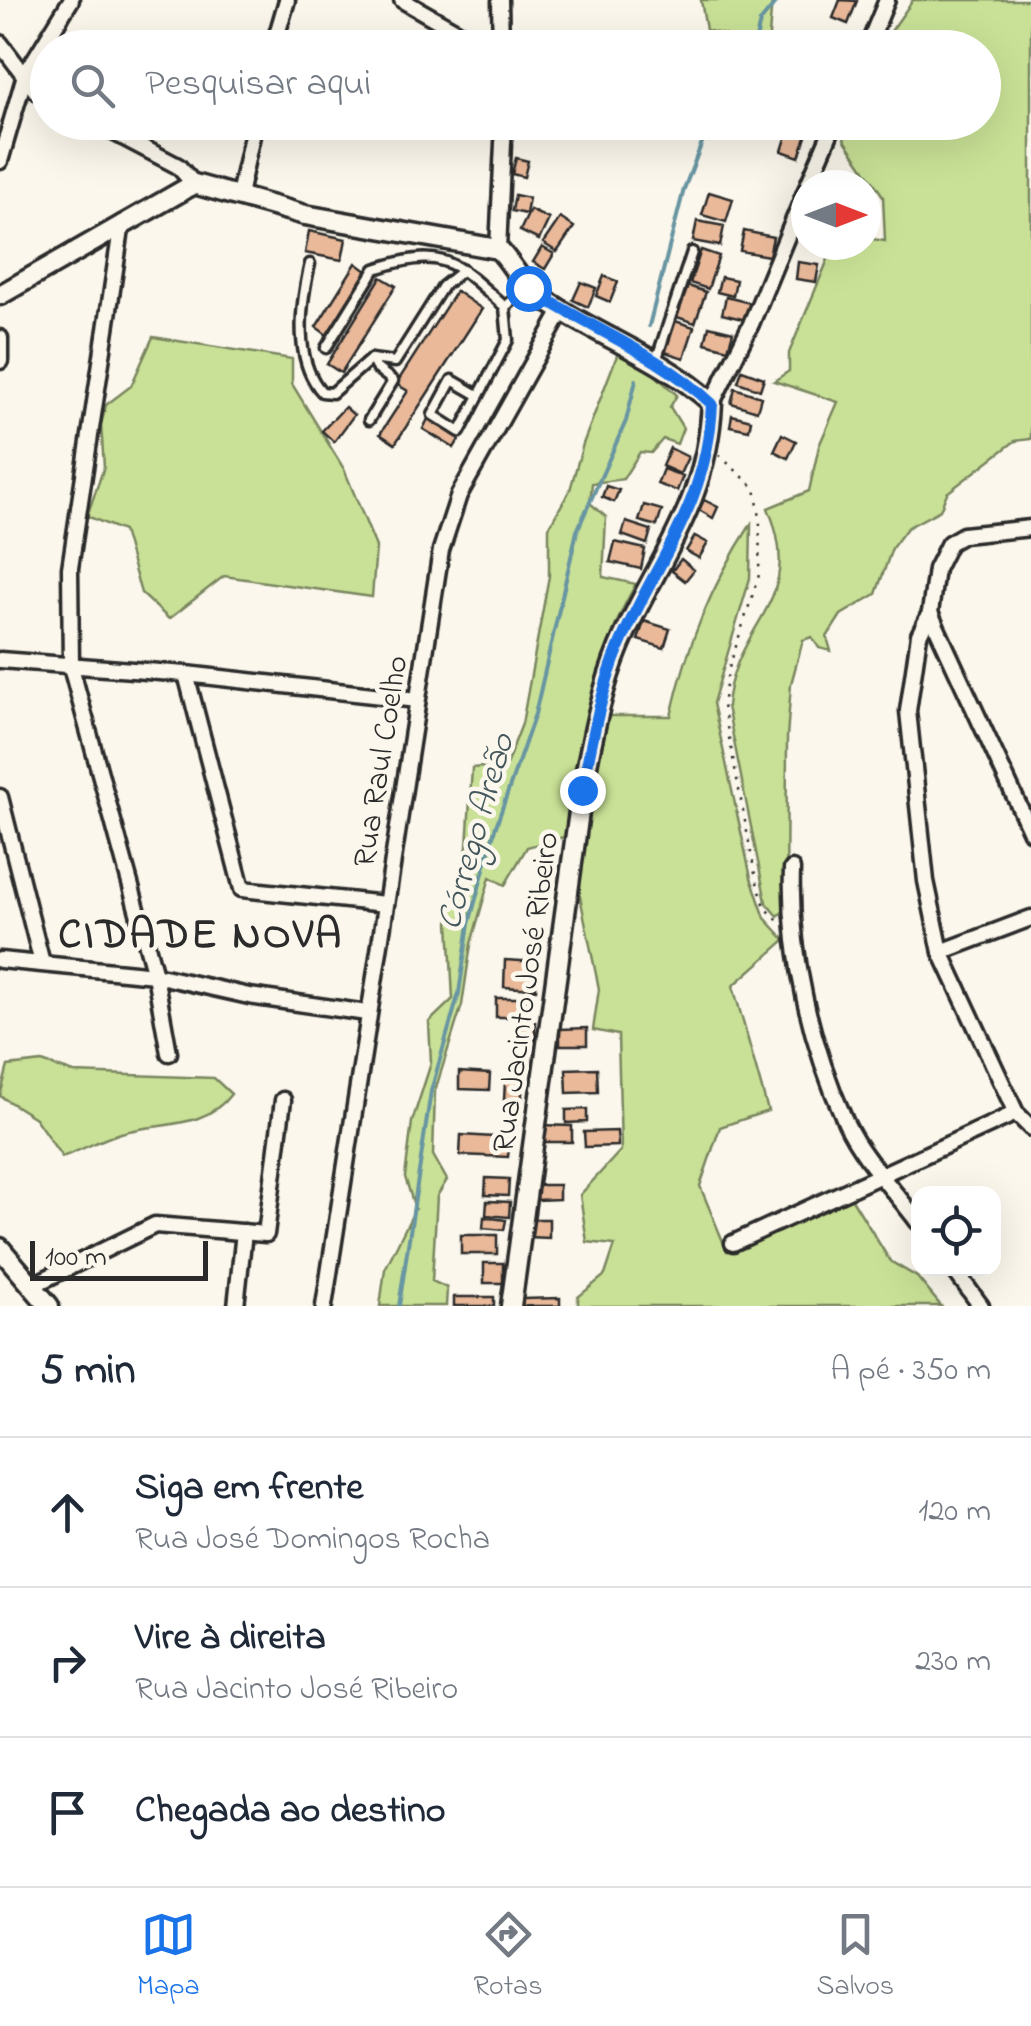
<!DOCTYPE html>
<html lang="pt">
<head>
<meta charset="utf-8">
<style>
	:root { --surface:#fff; --page:#f6f6f7; --text:#1f2937; --muted:#747a83; --line:#e0e1e3; --accent:#1a73e8 }
	body { margin:0; font-family:"Indie Flower",sans-serif; background:var(--page); color:var(--text) }
	.controls { position:absolute; right:30px; bottom:30px; display:grid; overflow:hidden; border-radius:20px; box-shadow:0 10px 40px #0002 }
	.controls button { width:90px; height:90px; display:grid; place-items:center; padding:0; border:0; border-bottom:2px solid var(--line); background:var(--surface); color:var(--text); font:50px sans-serif }
	.compass { position:absolute; left:791px; top:170px; width:90px; height:90px; border-radius:50%; background:var(--surface); box-shadow:0 10px 40px #0002; rotate:90deg }
	.scale { position:absolute; left:30px; bottom:25px; width:178px; box-sizing:border-box; padding-left:10px; border:5px solid #2b2b2b; border-top:0; font-size:28px; line-height:35px; white-space:nowrap; color:#2b2b2b; -webkit-text-stroke:8px #fbf7ec; paint-order:stroke }
	.stop { position:absolute; width:30px; height:30px; margin:-22px; border:8px solid #1a73e8; border-radius:50%; background:#fff }
	.stop.end { background:#1a73e8; border-color:#fff; box-shadow:0 2px 10px #0008 }
	.list { margin:0; padding:0; list-style:none }
	h2 { display:flex; justify-content:space-between; align-items:center; height:130px; margin:0; padding:0 40px; font-size:42px }
	h2 small { font-size:32px; font-weight:400; color:var(--muted) }
	.list li { display:grid; grid-template-columns:65px 1fr auto; gap:30px; align-items:center; box-sizing:border-box; height:150px; padding:0 40px; border-top:2px solid var(--line) }
	.list b { display:block; font-size:38px; white-space:nowrap }
	.list p { margin:0; font-size:32px; white-space:nowrap; color:var(--muted) }
	.list em { font-size:32px; font-style:normal; color:var(--muted) }
	.icon { flex:none; width:55px; height:55px; fill:none; stroke:currentColor; stroke-width:2; stroke-linecap:round; stroke-linejoin:round }
	.map { position:relative; flex:none; width:1031px; height:1306px; overflow:hidden }
	.search { position:absolute; background:var(--surface); box-shadow:0 10px 40px #0002; left:30px; right:30px; top:30px; height:110px; display:flex; align-items:center; gap:25px; box-sizing:border-box; padding:0 35px; border-radius:55px; color:var(--muted); font-size:38px }
	.sheet { height:580px; background:var(--surface) }
	nav { display:flex; justify-content:space-around; align-items:center; box-sizing:border-box; height:140px; border-top:2px solid var(--line); background:var(--surface); font-size:28px; color:var(--muted) }
	nav a { display:grid; justify-items:center; gap:5px }
	nav .on { color:var(--accent) }
	.map>svg:first-child { display:block }
</style>
</head>
<body>
<div class="map">
<svg width="1031" height="1306" viewBox="0 0 1031 1306">
	<rect width="100%" height="100%" fill="#fbf7ec"/>
	<filter id="ink" filterUnits="userSpaceOnUse"><feTurbulence type="fractalNoise" baseFrequency=".01" numOctaves="2"/><feDisplacementMap in="SourceGraphic" scale="20" xChannelSelector="R" yChannelSelector="G"/><feConvolveMatrix kernelMatrix="1 2 1 2 8 2 1 2 1" color-interpolation-filters="sRGB"/></filter>
	<g filter="url(#ink)">
		<g fill="#c9e196" stroke="#7a8660" stroke-width="2.5">
			<polygon points="701,0 772,0 768,47 706,30"/>
			<path d="M 913,0 L 1031,0 L 1031,439 L 1015,441 L 947,493 L 940,510 L 907,528 L 892,548 L 876,594 L 841,615 L 827,637 L 831,651 L 819,648 L 812,637 L 803,640 L 791,684 L 787,737 L 786,909 L 778,916 L 766,902 L 727,706 C 734,622 808,604 768,508 L 809,491 L 819,446 L 838,402 L 774,381 L 789,371 L 789,353 L 834,245 L 866,245 L 866,238 L 885,241 L 883,196 L 844,139 L 850,123 L 984,122 L 984,48 L 880,47 Z"/>
			<polygon points="153,337 292,359 292,384 344,469 376,547 372,597 224,576 169,619 141,593 123,531 87,516 104,467 101,425 106,405 131,386"/>
			<path d="M 619,350 L 643,364 L 677,395 L 670,407 L 683,428 L 677,444 L 663,439 L 651,453 L 640,452 L 623,479 L 592,483 L 590,503 L 606,517 L 603,577 L 636,584 C 591,661 583,749 571,835 L 527,847 L 505,885 L 490,877 L 471,944 L 462,1005 L 435,1091 L 433,1155 L 447,1180 L 437,1196 L 432,1281 L 447,1288 L 446,1306 L 380,1306 L 385,1269 L 415,1209 L 405,1177 L 412,1122 L 431,1063 L 429,1022 L 453,999 L 449,922 L 467,847 L 472,768 L 506,765 L 522,724 L 549,576 L 549,527 L 570,490 L 583,444 Z"/>
			<path d="M 751,524 L 750,578 L 713,703 L 751,878 L 765,918 L 785,940 L 733,986 L 768,1111 L 720,1127 L 700,1186 L 727,1251 L 847,1191 L 890,1261 L 917,1277 L 941,1306 L 578,1306 L 578,1297 L 605,1275 L 615,1245 L 587,1242 L 580,1195 L 621,1150 L 618,1035 L 593,1030 L 599,989 L 577,882 L 604,716 L 671,716 C 687,645 711,586 751,524 Z"/>
			<path d="M 42,1062 L 74,1073 L 214,1078 L 231,1094 C 205,1130 158,1122 121,1133 C 101,1139 82,1150 62,1157 L 35,1118 L 0,1096 L 8,1066 Z"/>
		</g>
		<g fill="none" stroke-linecap="round" stroke-linejoin="round">
			<g stroke="#6895a2" stroke-width="4">
				<polyline points="754,48 760,22 778,0"/>
				<polyline points="649,326 684,189 710,122"/>
				<polyline points="399,1306 431,1091 459,993 469,924 495,829 535,714 577,531 626,421 636,380"/>
			</g>
		</g>
		<g fill="#e9b99a" stroke="#2b2b2b" stroke-width="2.5">
			<polygon points="840,0 857,1 848,24 833,18"/>
			<polygon points="524,122 549,122 547,134 523,128"/>
			<polygon points="791,122 810,125 799,157 782,151"/>
			<polygon points="516,158 528,161 524,177 512,174"/>
			<polygon points="709,192 733,199 726,222 702,215"/>
			<polygon points="515,195 529,198 526,214 512,211"/>
			<polygon points="530,210 549,219 539,240 520,231"/>
			<polygon points="560,218 574,227 557,252 543,243"/>
			<polygon points="697,221 724,226 720,246 693,241"/>
			<polygon points="309,231 346,239 342,260 305,253"/>
			<polygon points="744,231 773,237 769,256 740,251"/>
			<polygon points="542,247 554,254 545,269 533,262"/>
			<polygon points="701,250 719,256 708,289 690,283"/>
			<polygon points="798,262 819,265 816,282 796,279"/>
			<polygon points="356,263 367,271 327,335 316,327"/>
			<polygon points="604,276 618,282 610,302 596,296"/>
			<polygon points="381,277 396,286 341,373 327,364"/>
			<polygon points="721,277 736,280 733,296 717,292"/>
			<polygon points="581,282 596,288 588,307 573,300"/>
			<polygon points="688,286 706,292 695,323 677,317"/>
			<polygon points="456,291 482,309 395,444 380,434 408,391 396,384"/>
			<polygon points="726,297 750,303 746,320 722,314"/>
			<polygon points="675,321 694,327 684,358 665,352"/>
			<polygon points="709,326 733,332 728,349 705,343"/>
			<polygon points="742,370 764,378 760,390 738,382"/>
			<polygon points="735,388 761,397 757,411 731,403"/>
			<polygon points="345,407 354,415 334,442 322,431"/>
			<polygon points="732,415 751,420 749,430 730,426"/>
			<polygon points="428,419 460,438 454,448 423,429"/>
			<polygon points="782,434 796,441 788,458 774,451"/>
			<polygon points="670,448 688,457 680,474 662,466"/>
			<polygon points="663,469 683,476 677,491 657,484"/>
			<polygon points="606,486 619,490 614,502 602,497"/>
			<polygon points="704,500 718,507 713,518 699,510"/>
			<polygon points="644,505 662,510 657,526 639,521"/>
			<polygon points="626,522 651,530 647,544 622,535"/>
			<polygon points="695,536 708,543 699,558 686,551"/>
			<polygon points="615,542 645,549 641,569 610,562"/>
			<polygon points="681,559 694,570 685,581 672,571"/>
			<polygon points="644,621 670,629 664,648 638,640"/>
			<polygon points="505,960 537,962 536,989 504,987"/>
			<rect x="496" y="998" width="31" height="19"/>
			<rect x="522" y="1022" width="13" height="19"/>
			<polygon points="587,1028 587,1045 560,1045 560,1029"/>
			<polygon points="597,1068 598,1092 567,1093 566,1069"/>
			<polygon points="459,1072 490,1074 489,1090 459,1089"/>
			<polygon points="505,1081 522,1081 522,1100 504,1100"/>
			<polygon points="587,1109 587,1122 566,1123 566,1110"/>
			<polygon points="540,1125 572,1126 572,1142 540,1142"/>
			<polygon points="617,1131 618,1146 585,1147 584,1132"/>
			<polygon points="461,1135 510,1138 508,1157 460,1155"/>
			<polygon points="486,1178 509,1179 508,1196 485,1195"/>
			<polygon points="537,1185 559,1185 559,1199 537,1200"/>
			<polygon points="487,1201 510,1202 509,1217 486,1215"/>
			<polygon points="484,1217 506,1220 504,1230 483,1228"/>
			<polygon points="529,1219 549,1219 549,1238 528,1237"/>
			<rect x="461" y="1235" width="36" height="19"/>
			<rect x="484" y="1263" width="19" height="20"/>
			<rect x="454" y="1297" width="40" height="9"/>
			<polygon points="560,1298 560,1306 522,1306 522,1299"/>
		</g>
		<g fill="none" stroke-linecap="round" stroke-linejoin="round">
			<defs>
				<g id="service">
					<path d="M 310,264 C 301,302 293,360 322,392 L 332,393 L 371,359 L 395,362 L 443,286 L 463,270"/>
					<polyline points="505,307 528,287"/>
					<path d="M 326,348 L 375,269 C 445,246 455,262 505,307 L 508,340 L 460,432 L 433,415 L 452,380 L 478,395"/>
					<polyline points="656,361 692,252"/>
					<polyline points="369,420 393,381 376,368 371,359"/>
				</g>
				<g id="minor">
					<polyline points="402,0 486,48"/>
					<polyline points="500,0 501,48"/>
					<polyline points="0,43 36,91 48,97"/>
					<polyline points="273,48 287,0"/>
					<polyline points="867,48 887,0"/>
					<polyline points="94,122 178,166 194,184"/>
					<polyline points="0,161 25,75 71,0"/>
					<polyline points="808,185 835,122"/>
					<polyline points="239,195 255,122"/>
					<polyline points="122,223 70,568 71,667 155,975 169,1053"/>
					<polyline points="498,249 504,122"/>
					<polyline points="0,338 0,361"/>
					<polyline points="712,403 751,324 806,190"/>
					<polyline points="1031,528 963,535 949,543 936,569 930,613 919,635 908,711 926,881 941,952 1016,1113 1031,1128"/>
					<polyline points="930,613 1031,832"/>
					<polyline points="0,660 186,674 417,700"/>
					<polyline points="186,674 242,889 385,904"/>
					<polyline points="0,797 42,963"/>
					<path d="M 792,869 C 789,954 811,1045 846,1123 C 862,1158 895,1191 918,1222"/>
					<polyline points="941,952 1031,918"/>
					<polyline points="0,960 155,975 249,996 367,1013"/>
					<polyline points="733,1243 1016,1113"/>
					<polyline points="953,1268 981,1306"/>
					<polyline points="31,1286 155,1225 266,1234 283,1100"/>
					<polyline points="236,1306 244,1232"/>
					<polyline points="324,1306 441,550 459,495 562,311"/>
				</g>
				<g id="tertiary">
					<path d="M 0,295 L 194,184 L 305,215 L 498,249 C 511,262 519,280 533,291 C 590,334 658,354 712,403 C 707,507 657,558 619,647 C 600,693 592,742 582,790 L 511,1306"/>
					<polyline points="0,1248 49,1306"/>
				</g>
			</defs>
			<use href="#service" stroke="#2b2b2b" stroke-width="15"/>
			<use href="#minor" stroke="#2b2b2b" stroke-width="21"/>
			<use href="#tertiary" stroke="#2b2b2b" stroke-width="25"/>
			<polyline stroke="#2b2b2b" stroke-width="2.5" stroke-dasharray="2.5 8" stroke-linecap="butt" points="719,455 755,488 760,518 759,575 728,671 723,706 756,879 765,907 780,923"/>
			<use href="#service" stroke="#fbf7ec" stroke-width="8"/>
			<use href="#minor" stroke="#fbf7ec" stroke-width="14"/>
			<use href="#tertiary" stroke="#fbf7ec" stroke-width="18"/>
		</g>
	</g>
	<g fill="none" stroke-linecap="round" stroke-linejoin="round" filter="url(#ink)">
		<path stroke="#1a73e8" stroke-width="12" d="M 528,288 C 589,328 658,353 712,404 C 707,507 657,558 619,647 C 600,693 592,742 582,790"/>
	</g>
	<g text-anchor="middle" stroke-width="9" stroke-linejoin="round" paint-order="stroke">
		<g font-size="32" fill="#2b2b2b" stroke="#fbf7ec">
			<text transform="translate(379 761) rotate(-81)" y="11">Rua Raul Coelho</text>
			<text transform="translate(524 992) rotate(-82)" y="11">Rua Jacinto José Ribeiro</text>
		</g>
		<g font-size="35" font-style="italic" fill="#44575d" stroke="#fbf7ec">
			<text transform="translate(474 831) rotate(-74)" y="12">Córrego Areão</text>
		</g>
		<g font-size="42" font-weight="bold" letter-spacing="2.5" fill="#2b2b2b" stroke="#fbf7ec">
			<text x="201" y="947">CIDADE NOVA</text>
		</g>
	</g>
</svg>
<div class="controls">
<button><svg class="icon" aria-label="locate" viewBox="0 0 24 24"><circle cx="12" cy="12" r="6"/><path d="M12 2v4M12 18v4M2 12h4M18 12h4"/></svg></button>
</div>
<svg class="compass" viewBox="-18 -18 36 36"><path d="M0-13l5 13h-10z" fill="#e53935"/><path d="M0 13l5-13h-10z" fill="#747a83"/></svg>
<div class="scale">100 m</div>
<div class="stop" style="left:528px;top:288px"></div>
<div class="stop end" style="left:582px;top:790px"></div>
<div class="search"><svg class="icon" aria-label="search" viewBox="0 0 24 24"><circle cx="10" cy="10" r="6"/><path d="M15 15l6 6"/></svg>Pesquisar aqui</div>
</div>
<section class="sheet">
<h2>5 min<small>A pé · 350 m</small></h2>
<ul class="list">
<li><svg class="icon" aria-label="ahead" viewBox="0 0 24 24"><path d="M12 20V5M6 11l6-6 6 6"/></svg><div><b>Siga em frente</b><p>Rua José Domingos Rocha</p></div><em>120 m</em></li>
<li><svg class="icon" aria-label="right" viewBox="0 0 24 24"><path d="M7 20v-9h11M14 6l5 5-5 5"/></svg><div><b>Vire à direita</b><p>Rua Jacinto José Ribeiro</p></div><em>230 m</em></li>
<li><svg class="icon" aria-label="arrive" viewBox="0 0 24 24"><path d="M6 21V4h12l-3 4 3 4H6"/></svg><div><b>Chegada ao destino</b></div></li>
</ul>
</section>
<nav>
<a class="on"><svg class="icon" aria-label="map" viewBox="0 0 24 24"><path d="M3 6l6-2 6 2 6-2v14l-6 2-6-2-6 2zM9 4v14M15 6v14"/></svg>Mapa</a>
<a><svg class="icon" aria-label="directions" viewBox="0 0 24 24"><path d="M12 3l9 9-9 9-9-9zM9 14v-3h6M13 9l2 2-2 2"/></svg>Rotas</a>
<a><svg class="icon" aria-label="saved" viewBox="0 0 24 24"><path d="M7 4h10v16l-5-4-5 4z"/></svg>Salvos</a>
</nav>
</body>
</html>
